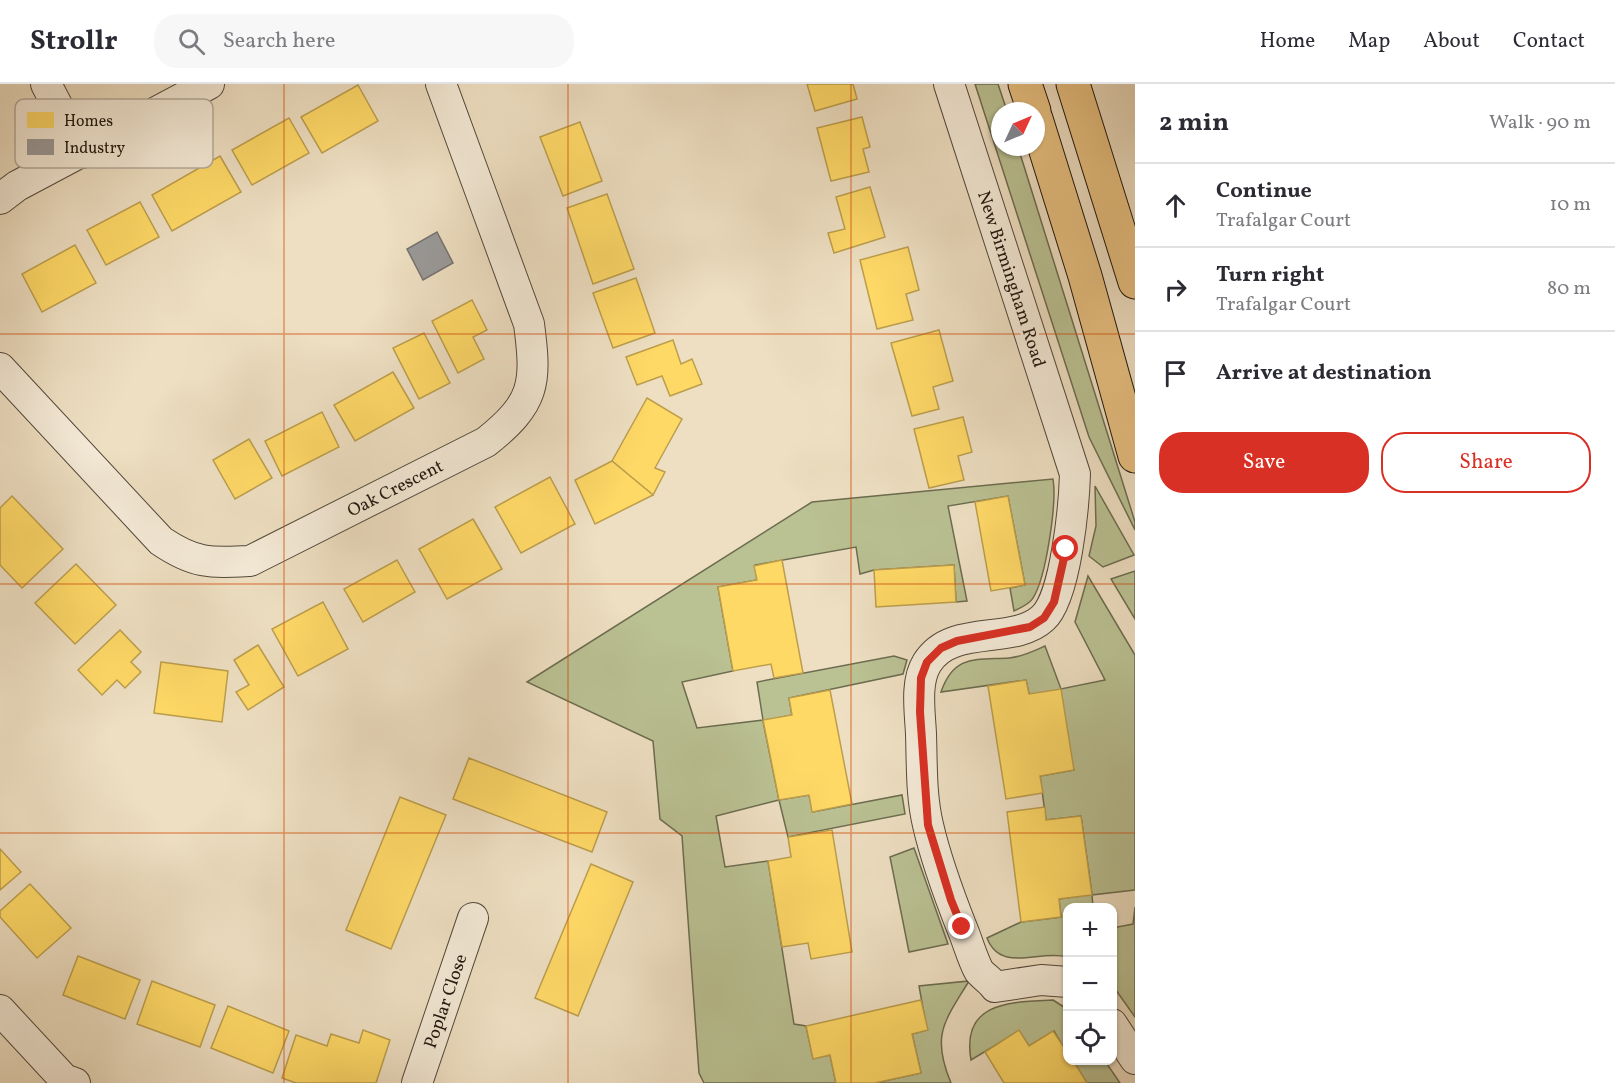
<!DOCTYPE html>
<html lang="en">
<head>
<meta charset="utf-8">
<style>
	:root { --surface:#fff; --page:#f7f7f7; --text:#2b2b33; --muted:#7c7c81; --line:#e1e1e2; --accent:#d93025 }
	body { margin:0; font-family:Vollkorn,serif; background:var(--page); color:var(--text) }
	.controls { position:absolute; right:18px; bottom:18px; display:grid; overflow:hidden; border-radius:12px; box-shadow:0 2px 4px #0004 }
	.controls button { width:54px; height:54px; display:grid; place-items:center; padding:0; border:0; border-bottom:2px solid var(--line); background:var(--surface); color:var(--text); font:30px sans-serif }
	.compass { position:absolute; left:991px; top:18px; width:54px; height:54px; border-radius:50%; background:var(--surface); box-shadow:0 2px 4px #0004; rotate:46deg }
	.stop { position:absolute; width:18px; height:18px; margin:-14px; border:4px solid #d93025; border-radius:50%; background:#fff }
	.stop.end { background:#d93025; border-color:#fff; box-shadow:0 2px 6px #0008 }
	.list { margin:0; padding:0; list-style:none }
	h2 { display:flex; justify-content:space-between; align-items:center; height:78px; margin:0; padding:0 24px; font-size:26px }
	h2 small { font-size:20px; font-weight:400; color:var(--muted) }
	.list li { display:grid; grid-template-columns:39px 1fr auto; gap:18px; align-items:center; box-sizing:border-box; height:84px; padding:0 24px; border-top:2px solid var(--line) }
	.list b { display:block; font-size:22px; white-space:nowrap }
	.list p { margin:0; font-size:20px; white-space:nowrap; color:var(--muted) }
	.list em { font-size:20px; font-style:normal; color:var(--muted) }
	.actions { display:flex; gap:12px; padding:18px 24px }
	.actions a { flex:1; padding:14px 0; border:2px solid var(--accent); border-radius:24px; text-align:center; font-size:21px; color:var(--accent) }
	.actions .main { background:var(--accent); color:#fff }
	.icon { flex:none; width:33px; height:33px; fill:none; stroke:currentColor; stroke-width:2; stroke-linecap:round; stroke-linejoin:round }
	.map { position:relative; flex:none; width:1135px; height:999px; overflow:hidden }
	header { display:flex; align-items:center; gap:36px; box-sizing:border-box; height:84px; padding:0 30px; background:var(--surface); border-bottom:2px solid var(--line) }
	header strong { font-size:28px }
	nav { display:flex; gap:33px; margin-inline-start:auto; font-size:21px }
	.search { width:420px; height:54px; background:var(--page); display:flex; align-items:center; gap:15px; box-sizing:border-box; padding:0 21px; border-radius:24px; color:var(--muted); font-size:22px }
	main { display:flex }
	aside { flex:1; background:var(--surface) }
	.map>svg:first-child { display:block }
</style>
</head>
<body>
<header>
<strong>Strollr</strong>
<div class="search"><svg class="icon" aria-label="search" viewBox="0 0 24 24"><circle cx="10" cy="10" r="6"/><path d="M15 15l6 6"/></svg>Search here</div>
<nav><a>Home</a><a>Map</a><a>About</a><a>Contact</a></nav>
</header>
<main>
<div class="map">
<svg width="1135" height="999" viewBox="0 0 1135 999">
	<rect width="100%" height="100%" fill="#eedfc2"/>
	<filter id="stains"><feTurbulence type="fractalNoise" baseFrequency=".00333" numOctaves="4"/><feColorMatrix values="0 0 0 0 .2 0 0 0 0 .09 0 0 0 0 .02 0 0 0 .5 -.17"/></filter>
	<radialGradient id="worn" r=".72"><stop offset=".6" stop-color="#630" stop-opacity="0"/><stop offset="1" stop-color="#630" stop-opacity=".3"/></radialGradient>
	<g fill="#bac193" stroke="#6c6c50" stroke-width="1.5">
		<polygon points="975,0 998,0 1007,27 1000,27 1000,63 1018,63 1135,438 1135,446 1089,353"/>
		<path d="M 1053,395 C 1057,419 1046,494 1033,514 C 1030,520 1020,524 1014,527 L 1010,504 L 1025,501 L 1008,412 L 948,422 L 967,517 L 956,518 L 954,481 L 874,486 L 860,490 L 856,463 L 755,481 L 757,496 L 718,503 L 733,587 L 682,598 L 697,644 L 763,636 L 757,598 L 894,572 L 907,576 L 903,590 L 789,614 L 792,631 L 763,637 L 779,716 L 809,711 L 813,728 L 902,711 L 905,730 L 788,753 L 779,716 L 716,732 L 725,783 L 768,777 L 794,940 L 806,942 L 813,974 L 830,971 L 836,999 L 704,999 L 699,989 L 682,752 L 660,735 L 653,657 L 527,598 L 812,418 Z"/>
		<polygon points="1095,402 1134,471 1103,483 1089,472 1096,442"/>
		<polygon points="1135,487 1135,535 1111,495"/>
		<path d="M 1088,492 L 1135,571 L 1135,806 L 1092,811 L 1093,823 L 1068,824 L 1067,873 C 1040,865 1001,890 987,854 L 1021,838 L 1061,833 L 1059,815 L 1092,810 L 1081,732 L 1046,736 L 1040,692 L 1074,686 L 1029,610 L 1026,596 L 941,608 C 954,570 976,576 1009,574 C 1022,573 1034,567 1045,562 L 1061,605 L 1105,596 L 1075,538 Z"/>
		<polygon points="914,764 948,860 909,868 890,773"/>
		<polygon points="1135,823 1135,933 1113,902 1112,844 1133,840"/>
		<path d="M 969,897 C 944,938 931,951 951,999 L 875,999 L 921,989 L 912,950 L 927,946 L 919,902 Z"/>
		<path d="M 1053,916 L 1067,925 L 1067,969 L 1054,947 L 1029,962 L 1019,947 L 971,976 C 961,918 1009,918 1053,916 Z"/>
		<polygon points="1073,977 1105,977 1120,999 1087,999"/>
	</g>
	<g fill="#ffd966" stroke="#bc9e4c" stroke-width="1.5">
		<polygon points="807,0 853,0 857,15 815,27"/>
		<polygon points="358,1 378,37 322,69 301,33"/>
		<polygon points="862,33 870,63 863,65 869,88 831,97 817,44"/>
		<polygon points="289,34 309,69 252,101 232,66"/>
		<polygon points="580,38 602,97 563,112 540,53"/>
		<polygon points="220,72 241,108 172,147 152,111"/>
		<polygon points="870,103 885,153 834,169 828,149 845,145 836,113"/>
		<polygon points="607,110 634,185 593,200 567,124"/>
		<polygon points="140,118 159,153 106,181 87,146"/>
		<polygon points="75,161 96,199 42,228 22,190"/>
		<polygon points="908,163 919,206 906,210 913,236 877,245 860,176"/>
		<polygon points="636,194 655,249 613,264 593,209"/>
		<polygon points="472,216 487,246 473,253 484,275 458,289 432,237"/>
		<polygon points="939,246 953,297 933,303 939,325 912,332 891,259"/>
		<polygon points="424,249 450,299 419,315 393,264"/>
		<polygon points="673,256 681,280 692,275 702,300 670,312 662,292 637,301 626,273"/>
		<polygon points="393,288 414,324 355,357 334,321"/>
		<polygon points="647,314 682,335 655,384 665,388 653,411 612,377"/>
		<polygon points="322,328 339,363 282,392 265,357"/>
		<polygon points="963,333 972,368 958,372 964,396 929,404 914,345"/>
		<polygon points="249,355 272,394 235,415 213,376"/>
		<polygon points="612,377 653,411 595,440 575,396"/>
		<polygon points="550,393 575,440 521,469 495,423"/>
		<polygon points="12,412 63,465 22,504 0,481 0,424"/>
		<polygon points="1008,412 1025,501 991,507 975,418"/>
		<polygon points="473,435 502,485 447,515 419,465"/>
		<polygon points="397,476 415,508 363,538 344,505"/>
		<polygon points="782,476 803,589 774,594 771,580 733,587 718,503 757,496 754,482"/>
		<polygon points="76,480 116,521 75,560 35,519"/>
		<polygon points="954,481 956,518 876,523 874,486"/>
		<polygon points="323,518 348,565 298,592 272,545"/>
		<polygon points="120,546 141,568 131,578 141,588 125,604 117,596 102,611 78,586"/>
		<polygon points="258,561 284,603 248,626 236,608 249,601 234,576"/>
		<polygon points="161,578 228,587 222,638 154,629"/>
		<polygon points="1026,596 1029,610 1061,605 1074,686 1040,692 1043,709 1006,715 988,602"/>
		<polygon points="830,606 852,720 812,728 809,711 779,716 763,636 792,631 789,614"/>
		<polygon points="469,674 607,728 592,768 453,715"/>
		<polygon points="400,713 446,731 391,865 346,846"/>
		<polygon points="1045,723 1046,736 1081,732 1092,811 1059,815 1061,833 1021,838 1007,728"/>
		<polygon points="832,746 852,868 811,875 808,859 782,863 768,777 791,773 788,753"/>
		<polygon points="0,765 21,788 0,806"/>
		<polygon points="591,780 633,798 578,932 535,914"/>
		<polygon points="30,800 71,844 37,874 0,833 0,827"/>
		<polygon points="78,872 140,896 125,935 63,911"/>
		<polygon points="152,897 215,921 200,963 137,940"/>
		<polygon points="921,916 928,946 912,950 921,989 875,999 836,999 830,971 813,975 806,942"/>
		<polygon points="228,922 289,947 273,989 211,964"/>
		<polygon points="363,946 390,956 376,999 296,999 282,994 296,951 327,962 331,950 359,959"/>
		<polygon points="1019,946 1029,962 1053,947 1068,969 1068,976 1073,976 1087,999 1004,999 985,968"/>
	</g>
	<polygon fill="#999" stroke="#74726f" stroke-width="1.5" points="437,148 453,179 423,196 407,165"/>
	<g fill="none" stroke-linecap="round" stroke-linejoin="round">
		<defs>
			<g id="street">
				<polyline points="46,0 82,69"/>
				<path d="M 949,0 L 1075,390 C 1074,421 1066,513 1043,534 C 1013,562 952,539 927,579 C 915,598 920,628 921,650 C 922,680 921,712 928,741 C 936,776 949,811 962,844 C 968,858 972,874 979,887 C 983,892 991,897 995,903 L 1041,896 L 1068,898"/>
				<polyline points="0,115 17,102 209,0"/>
				<path d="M 0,284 L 161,457 C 195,480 210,479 250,477 L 486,358 C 535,319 537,300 529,240 L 441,0"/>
				<polyline points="0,926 64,995 75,999"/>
				<polyline points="1112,940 1135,975"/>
				<polyline points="417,999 473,834"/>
			</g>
			<g id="highway">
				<polyline points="1025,0 1034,27"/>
				<polyline points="1073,0 1135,198"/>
				<polyline points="1036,35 1085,192 1135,372"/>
			</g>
		</defs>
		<use href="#street" stroke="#52483b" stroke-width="32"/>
		<use href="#highway" stroke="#1e160e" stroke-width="35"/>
		<use href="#street" stroke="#f4ead7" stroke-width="30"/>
		<use href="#highway" stroke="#e7c081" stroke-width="33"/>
	</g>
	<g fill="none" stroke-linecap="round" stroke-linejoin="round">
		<polyline stroke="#d93025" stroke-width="8" points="962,843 951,816 928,741 920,628 921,594 927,578 941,564 957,557 1030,543 1044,534 1054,518 1066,465"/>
	</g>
	<path fill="none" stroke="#d4520c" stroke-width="1.5" stroke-opacity="0.55" d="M 284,0 L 284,999M 568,0 L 568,999M 851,0 L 851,999M 0,250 L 1135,250M 0,500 L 1135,500M 0,749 L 1135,749"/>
	<g text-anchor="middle" stroke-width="6" stroke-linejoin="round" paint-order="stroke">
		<g font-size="18" fill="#1e160e" stroke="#f4ead7">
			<text transform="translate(1012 195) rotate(72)" y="6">New Birmingham Road</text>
			<text transform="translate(395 404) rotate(-27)" y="6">Oak Crescent</text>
			<text transform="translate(445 917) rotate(-71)" y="6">Poplar Close</text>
		</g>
	</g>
	<rect x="15" y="15" width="198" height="69" rx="9" fill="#f4ead7" stroke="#b4aa9b" stroke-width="1.5"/>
	<rect x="27" y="28" width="27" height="16" fill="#ffd966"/>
	<rect x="27" y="55" width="27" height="16" fill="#999"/>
	<g font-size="16" fill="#1e160e">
		<text x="64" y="42">Homes</text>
		<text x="64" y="69">Industry</text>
	</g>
	<rect width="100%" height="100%" filter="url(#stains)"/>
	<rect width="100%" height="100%" fill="url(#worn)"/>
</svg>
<div class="controls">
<button>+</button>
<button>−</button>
<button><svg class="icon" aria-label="locate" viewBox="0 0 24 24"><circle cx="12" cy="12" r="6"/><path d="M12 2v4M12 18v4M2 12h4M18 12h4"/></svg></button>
</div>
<svg class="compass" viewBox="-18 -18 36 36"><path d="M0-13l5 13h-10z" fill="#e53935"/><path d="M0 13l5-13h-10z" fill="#7c7c81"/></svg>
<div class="stop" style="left:1066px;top:465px"></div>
<div class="stop end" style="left:962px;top:843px"></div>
</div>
<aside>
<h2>2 min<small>Walk · 90 m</small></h2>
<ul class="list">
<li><svg class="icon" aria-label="ahead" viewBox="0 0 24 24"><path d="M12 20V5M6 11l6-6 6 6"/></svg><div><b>Continue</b><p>Trafalgar Court</p></div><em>10 m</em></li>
<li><svg class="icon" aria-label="right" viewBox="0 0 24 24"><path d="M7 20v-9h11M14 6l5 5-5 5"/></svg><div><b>Turn right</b><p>Trafalgar Court</p></div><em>80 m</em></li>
<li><svg class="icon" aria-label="arrive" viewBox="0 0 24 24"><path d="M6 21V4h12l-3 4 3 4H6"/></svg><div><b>Arrive at destination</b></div></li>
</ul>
<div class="actions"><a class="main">Save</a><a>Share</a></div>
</aside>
</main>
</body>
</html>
